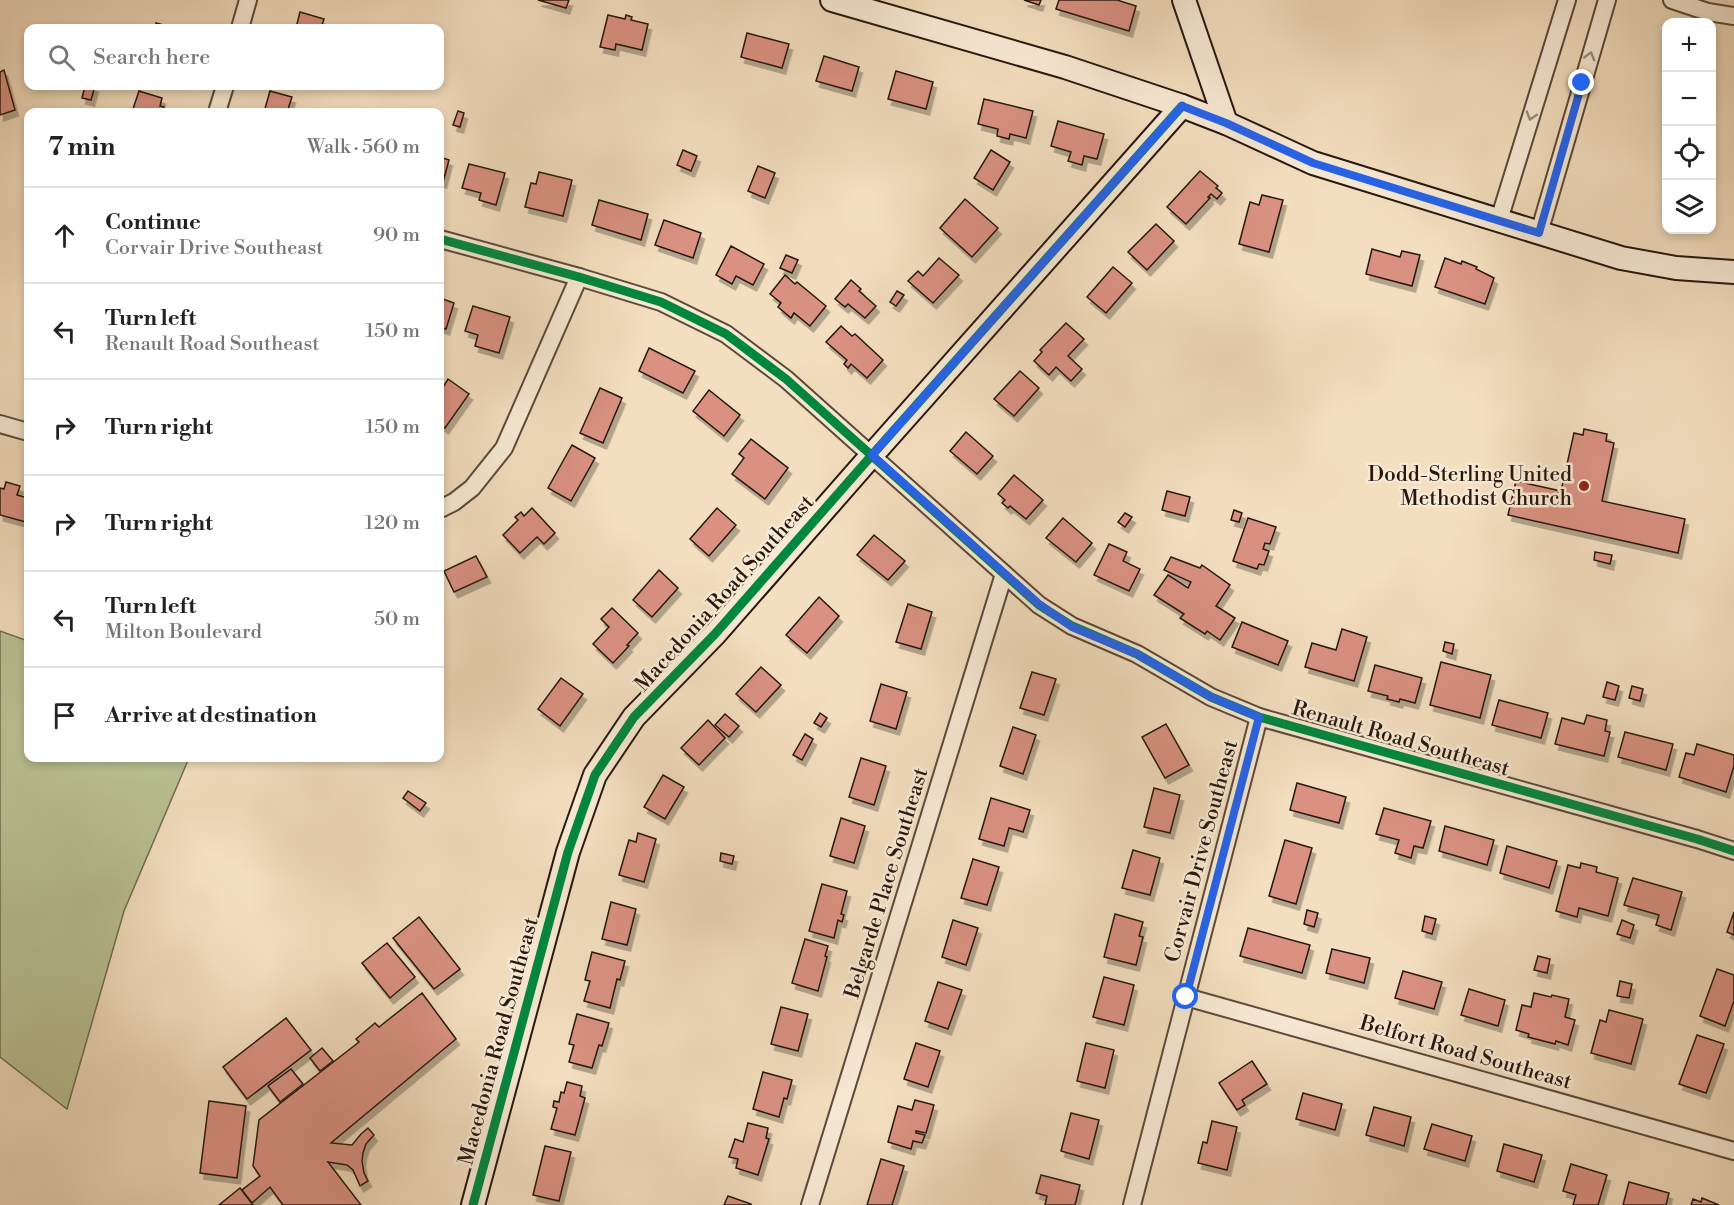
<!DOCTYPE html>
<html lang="en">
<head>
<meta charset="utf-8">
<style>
	:root { --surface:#fff; --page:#f6f6f6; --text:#222; --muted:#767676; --line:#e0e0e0 }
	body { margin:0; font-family:"Libre Bodoni",serif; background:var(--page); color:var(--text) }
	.controls { position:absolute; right:18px; top:18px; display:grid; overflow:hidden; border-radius:12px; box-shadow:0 3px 9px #0003 }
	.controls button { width:54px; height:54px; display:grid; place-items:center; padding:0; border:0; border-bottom:2px solid var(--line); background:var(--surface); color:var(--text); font:30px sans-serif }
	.stop { position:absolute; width:18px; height:18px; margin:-14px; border:4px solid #2563eb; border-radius:50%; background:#fff }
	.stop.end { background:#2563eb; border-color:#fff; box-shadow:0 2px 6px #0008 }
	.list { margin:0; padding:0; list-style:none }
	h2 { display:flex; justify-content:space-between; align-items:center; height:78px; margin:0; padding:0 24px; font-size:26px }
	h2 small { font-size:20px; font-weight:400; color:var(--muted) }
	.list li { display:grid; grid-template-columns:39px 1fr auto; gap:18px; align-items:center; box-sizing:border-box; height:96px; padding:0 24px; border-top:2px solid var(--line) }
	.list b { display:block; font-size:22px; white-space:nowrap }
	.list p { margin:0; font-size:20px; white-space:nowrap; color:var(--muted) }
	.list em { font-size:20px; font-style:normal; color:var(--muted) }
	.icon { flex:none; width:33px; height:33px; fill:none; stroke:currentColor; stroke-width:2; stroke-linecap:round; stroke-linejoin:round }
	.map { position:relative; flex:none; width:1734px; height:1205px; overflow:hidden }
	.search { position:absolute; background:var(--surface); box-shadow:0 3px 9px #0003; left:24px; top:24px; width:420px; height:66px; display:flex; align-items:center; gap:15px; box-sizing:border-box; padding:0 21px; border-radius:12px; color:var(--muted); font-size:22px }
	.panel { position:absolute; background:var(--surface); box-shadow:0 3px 9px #0003; left:24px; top:108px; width:420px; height:654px; border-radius:12px }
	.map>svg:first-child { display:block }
</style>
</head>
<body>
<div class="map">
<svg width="1734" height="1205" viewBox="0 0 1734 1205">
	<defs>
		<filter id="shadow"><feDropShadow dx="3.5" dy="6" stdDeviation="0" flood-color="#0004"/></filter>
	</defs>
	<rect width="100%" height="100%" fill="#f3debf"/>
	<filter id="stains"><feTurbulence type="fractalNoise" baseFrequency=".00333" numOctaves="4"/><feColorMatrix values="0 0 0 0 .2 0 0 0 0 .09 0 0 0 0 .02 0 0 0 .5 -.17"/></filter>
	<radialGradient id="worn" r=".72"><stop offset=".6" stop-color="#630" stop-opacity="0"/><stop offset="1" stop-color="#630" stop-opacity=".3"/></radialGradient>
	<polygon fill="#b9c193" stroke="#706c50" stroke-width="1.5" points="0,631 28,641 28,758 189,758 124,911 67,1109 0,1057"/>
	<g fill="#da9182" stroke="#28170c" stroke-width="1.5" filter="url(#shadow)">
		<polygon points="538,0 569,0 566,8"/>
		<polygon points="1024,0 1041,0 1039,5"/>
		<polygon points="1059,0 1117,0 1136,6 1129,31 1056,9"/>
		<polygon points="300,12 324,19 321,28 296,28"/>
		<polygon points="608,15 625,19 626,15 632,17 631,20 648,24 642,50 616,44 615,50 600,47"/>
		<polygon points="156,23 175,28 155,28"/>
		<polygon points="747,33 789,44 782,68 741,57"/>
		<polygon points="824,56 859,67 852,91 816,81"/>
		<polygon points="4,70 15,110 0,115 0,72"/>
		<polygon points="896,71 933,82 926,109 888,99"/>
		<polygon points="85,86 95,86 91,100 82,98"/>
		<polygon points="139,91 162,98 160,106 164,107 163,112 132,112"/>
		<polygon points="270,91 292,97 287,112 264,112"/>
		<polygon points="984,99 1033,111 1026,138 1010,134 1009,139 997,136 998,129 978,124"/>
		<polygon points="458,111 464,113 460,127 453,125"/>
		<polygon points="1058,121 1104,134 1097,159 1084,156 1082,165 1068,161 1071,152 1051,146"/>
		<polygon points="683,150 697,156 691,171 677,165"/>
		<polygon points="991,150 1010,162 993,190 974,178"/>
		<polygon points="440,157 449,160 443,182 440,181"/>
		<polygon points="469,164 505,173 496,205 479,200 481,193 462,188"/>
		<polygon points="758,166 775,173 765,198 748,191"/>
		<polygon points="1200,171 1218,186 1216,188 1222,193 1217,199 1211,194 1208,197 1210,198 1186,224 1167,207"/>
		<polygon points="539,172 572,180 563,216 525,207 531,183 536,184"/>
		<polygon points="1262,195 1283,200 1269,252 1239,244 1250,202 1259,205"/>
		<polygon points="965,199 998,228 972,257 940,228"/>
		<polygon points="599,200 648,214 641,240 592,225"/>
		<polygon points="664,220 701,233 693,258 655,245"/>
		<polygon points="1156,224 1174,241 1147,270 1128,252"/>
		<polygon points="731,246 764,264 753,285 736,276 732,284 716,275"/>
		<polygon points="1372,249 1400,257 1402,251 1420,255 1412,286 1366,274"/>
		<polygon points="786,255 798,260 792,273 780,268"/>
		<polygon points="939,258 959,275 933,303 908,281 918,271 923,276"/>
		<polygon points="1445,258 1461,264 1462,261 1477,267 1476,269 1494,278 1485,304 1435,287"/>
		<polygon points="1113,267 1132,283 1106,313 1087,297"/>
		<polygon points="785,275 795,284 797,282 826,306 810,326 794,313 791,318 778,307 781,303 770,294"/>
		<polygon points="851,280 861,289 859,291 876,306 865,318 848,304 845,307 835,299"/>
		<polygon points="897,291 904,295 896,306 890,302"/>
		<polygon points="440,298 454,303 446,329 440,327"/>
		<polygon points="473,306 510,317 499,353 475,346 478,335 465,331"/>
		<polygon points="1066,323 1084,339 1068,356 1082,369 1071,381 1056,367 1049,375 1034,361 1042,352 1040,350"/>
		<polygon points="841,326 852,336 855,334 883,360 867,378 851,364 848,368 844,364 847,360 826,342"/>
		<polygon points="649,348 695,371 683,393 639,371"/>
		<polygon points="1020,371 1039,388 1014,416 994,399"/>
		<polygon points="448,379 469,394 445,428 440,424 440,392"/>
		<polygon points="600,388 622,398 603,443 580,433"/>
		<polygon points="709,390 740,415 724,436 693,411"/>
		<polygon points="1584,429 1607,434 1606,441 1614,443 1602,501 1685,519 1678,553 1508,515 1516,481 1561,491 1574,433 1583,435"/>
		<polygon points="966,432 993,456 977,474 950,451"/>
		<polygon points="751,439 788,468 765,499 732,474 744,458 739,454"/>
		<polygon points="572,445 595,458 571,501 548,488"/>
		<polygon points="1014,475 1043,500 1026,519 1010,506 1008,508 1002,503 1005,500 998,494"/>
		<polygon points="6,482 20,486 17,495 28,498 28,511 26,522 0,515 0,488 4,489"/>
		<polygon points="1167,491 1190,497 1185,516 1162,510"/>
		<polygon points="532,508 555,533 544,544 537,537 520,553 503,535 518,520 515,517 521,512 524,516"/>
		<polygon points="717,508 736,525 709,556 690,539"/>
		<polygon points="1234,510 1242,513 1239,522 1231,520"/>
		<polygon points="1125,513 1132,517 1125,527 1118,522"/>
		<polygon points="1063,518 1092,543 1076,562 1046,538"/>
		<polygon points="1248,518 1276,527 1270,544 1265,543 1263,549 1269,551 1264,565 1259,564 1257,569 1233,561"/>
		<polygon points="874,535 905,561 888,580 857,555"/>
		<polygon points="1109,544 1127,552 1123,561 1140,569 1129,591 1094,575"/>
		<polygon points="1595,552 1612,555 1610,564 1594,560"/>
		<polygon points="476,556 487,577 454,592 444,571"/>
		<polygon points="1171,557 1200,568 1202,565 1230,585 1216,606 1235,618 1220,640 1207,631 1205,634 1180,618 1184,614 1154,595 1168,575 1188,588 1191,582 1164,570"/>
		<polygon points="659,570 678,588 652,617 633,600"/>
		<polygon points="819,597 839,616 807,653 786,635"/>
		<polygon points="908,604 932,612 921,649 896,642"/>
		<polygon points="612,608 638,633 627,645 629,646 613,663 593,644 609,627 601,619"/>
		<polygon points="1242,622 1288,641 1278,665 1232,647"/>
		<polygon points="1342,629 1367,637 1354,681 1305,667 1312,643 1336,650"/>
		<polygon points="1445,642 1454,644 1452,654 1443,651"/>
		<polygon points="1441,662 1491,675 1480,718 1430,705"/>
		<polygon points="1375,665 1422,678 1415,703 1400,699 1399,702 1387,699 1388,696 1368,691"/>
		<polygon points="761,667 781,685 756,712 736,694"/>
		<polygon points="1032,672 1056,679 1044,715 1020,708"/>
		<polygon points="561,678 583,694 560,726 538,709"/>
		<polygon points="1607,682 1619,686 1615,700 1603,697"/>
		<polygon points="881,684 907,692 896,729 870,721"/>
		<polygon points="1632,686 1643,689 1640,701 1629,698"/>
		<polygon points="1499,700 1548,713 1541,738 1492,725"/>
		<polygon points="820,713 827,718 821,727 814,723"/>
		<polygon points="725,714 739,726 729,737 715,725"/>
		<polygon points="1587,715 1607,720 1605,731 1610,732 1604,756 1555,744 1562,718 1584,724"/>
		<polygon points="708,720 725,738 699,765 681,748"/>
		<polygon points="1166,724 1189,765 1165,778 1142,737"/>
		<polygon points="1013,727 1036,735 1023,774 1000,766"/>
		<polygon points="1625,732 1673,744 1666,770 1618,757"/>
		<polygon points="805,734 813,739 802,760 793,755"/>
		<polygon points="1697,744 1734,755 1734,766 1726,792 1679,777 1686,753 1694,755"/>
		<polygon points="861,758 886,766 874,805 849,797"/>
		<polygon points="663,775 684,787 665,819 644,807"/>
		<polygon points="1297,783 1346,797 1339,823 1290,810"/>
		<polygon points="1154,788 1180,795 1170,833 1144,827"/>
		<polygon points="408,791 426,803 420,811 403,798"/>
		<polygon points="991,798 1030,810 1023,832 1009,828 1004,846 979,839"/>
		<polygon points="1384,808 1431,821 1423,848 1414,846 1411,858 1395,853 1399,840 1376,834"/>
		<polygon points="841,818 865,826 854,863 830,856"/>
		<polygon points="1445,826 1494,840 1487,865 1439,851"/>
		<polygon points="638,833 656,839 644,882 619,875 629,840 636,842"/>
		<polygon points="1285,840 1312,848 1296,904 1269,896"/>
		<polygon points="1507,846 1557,861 1549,888 1500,873"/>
		<polygon points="1133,850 1160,858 1150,895 1122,888"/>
		<polygon points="721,853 734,856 732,864 720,861"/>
		<polygon points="973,859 999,867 987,905 961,898"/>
		<polygon points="1581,863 1597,867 1596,872 1618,878 1608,916 1579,908 1577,917 1556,911 1568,865 1580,868"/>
		<polygon points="1633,878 1682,892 1671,930 1656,925 1659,915 1624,905"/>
		<polygon points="822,884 847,891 841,914 844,915 842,922 838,920 834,938 809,931"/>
		<polygon points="611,902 636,909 627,945 602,939"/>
		<polygon points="1307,910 1318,913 1314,927 1304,924"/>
		<polygon points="1734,912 1734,935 1727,932"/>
		<polygon points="1115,914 1143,922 1139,936 1143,937 1136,965 1104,957"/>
		<polygon points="1425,916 1436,919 1432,934 1422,931"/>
		<polygon points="419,917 460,969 434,989 393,938"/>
		<polygon points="953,920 978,928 966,965 942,957"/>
		<polygon points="1622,920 1634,925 1630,938 1617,934"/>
		<polygon points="1248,928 1310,945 1302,973 1240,956"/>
		<polygon points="805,939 828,946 825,956 827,957 818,991 792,983"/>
		<polygon points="387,943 415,977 390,998 362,963"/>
		<polygon points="1332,949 1370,958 1364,983 1326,973"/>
		<polygon points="592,952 625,961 620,980 617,979 610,1008 584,1001 590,981 585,980"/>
		<polygon points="1538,956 1550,959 1547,973 1534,970"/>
		<polygon points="1717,969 1734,975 1734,1001 1725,1026 1700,1016"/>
		<polygon points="1403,971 1442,982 1434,1009 1395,998"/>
		<polygon points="1104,977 1134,985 1124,1025 1093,1017"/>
		<polygon points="1620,981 1632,984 1629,998 1617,996"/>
		<polygon points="938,982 962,990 948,1029 925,1021"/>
		<polygon points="1469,989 1505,1000 1498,1026 1461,1015"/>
		<polygon points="422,993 456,1039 331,1143 352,1145 361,1134 368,1128 374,1135 366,1144 363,1153 362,1161 364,1173 368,1181 360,1186 353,1170 347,1165 328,1162 361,1205 283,1205 270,1187 252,1203 242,1190 260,1176 253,1166 259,1120 359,1042 356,1039 375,1023 379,1027"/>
		<polygon points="1534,993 1551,997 1552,995 1569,999 1565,1017 1575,1020 1568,1045 1556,1041 1555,1044 1528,1037 1529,1034 1516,1030 1522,1005 1531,1007"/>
		<polygon points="781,1007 808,1014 798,1051 771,1044"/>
		<polygon points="1609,1010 1643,1019 1631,1064 1591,1053 1600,1020 1606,1022"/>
		<polygon points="577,1014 609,1023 602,1046 599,1045 592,1068 569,1062 574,1045 569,1044"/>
		<polygon points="286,1018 311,1050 247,1099 223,1067"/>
		<polygon points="1697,1035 1724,1044 1706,1093 1679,1084"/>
		<polygon points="916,1043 940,1051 928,1087 904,1079"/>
		<polygon points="1086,1043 1114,1050 1105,1088 1077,1081"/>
		<polygon points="322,1048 333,1061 320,1071 310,1058"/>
		<polygon points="1252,1061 1267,1084 1242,1100 1245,1105 1237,1110 1219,1083"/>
		<polygon points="291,1069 303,1084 280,1102 268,1086"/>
		<polygon points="763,1072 792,1080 787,1099 784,1098 779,1117 753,1109"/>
		<polygon points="567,1082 582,1086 580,1096 585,1098 575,1135 551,1129 557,1108 553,1107 554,1101 559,1102 561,1092 564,1093"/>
		<polygon points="1303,1093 1342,1104 1335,1130 1296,1119"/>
		<polygon points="915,1100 934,1105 926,1133 916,1131 916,1133 925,1135 922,1143 913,1141 911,1149 888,1142 898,1106 912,1110"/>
		<polygon points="209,1101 246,1106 237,1178 200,1173"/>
		<polygon points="1374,1107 1411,1117 1404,1146 1366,1135"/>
		<polygon points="1071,1113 1099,1120 1089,1159 1061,1151"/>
		<polygon points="1212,1121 1237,1127 1227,1170 1198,1163 1203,1142 1207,1143"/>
		<polygon points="748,1123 768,1128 766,1138 769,1139 758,1175 736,1168 738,1159 729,1157 735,1139 743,1142"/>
		<polygon points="1432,1124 1472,1136 1465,1161 1424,1149"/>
		<polygon points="1504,1144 1542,1155 1534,1182 1497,1171"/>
		<polygon points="545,1146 571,1152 559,1201 533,1195"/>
		<polygon points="881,1159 904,1166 892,1205 867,1205"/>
		<polygon points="1571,1164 1607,1175 1598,1205 1573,1205 1576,1195 1563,1191"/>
		<polygon points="1041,1175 1080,1185 1075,1205 1045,1205 1047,1196 1036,1193"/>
		<polygon points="1629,1182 1669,1193 1666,1205 1623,1205"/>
		<polygon points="240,1188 253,1205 219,1205"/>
		<polygon points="728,1196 751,1204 751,1205 724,1205"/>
		<polygon points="1702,1198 1719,1205 1691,1205 1693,1199 1701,1202"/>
	</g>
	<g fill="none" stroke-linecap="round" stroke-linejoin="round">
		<defs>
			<g id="street">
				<polyline points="1672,0 1708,12 1734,16"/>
				<polyline points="240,28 248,0"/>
				<polyline points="217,112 225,86"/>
				<polyline points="1499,220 1567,0"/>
				<polyline points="1539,233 1607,0"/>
				<polyline points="440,239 579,277 661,302 726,334 786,379 1039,605 1072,626 1137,654 1211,697 1259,717 1697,839 1734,851"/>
				<polyline points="0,424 28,432"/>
				<polyline points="440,509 454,502 472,488 504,448 579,277"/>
				<polyline points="1186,997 1734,1151"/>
				<polyline points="810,1205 1004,574"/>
				<polyline points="1132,1205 1259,717"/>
			</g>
			<g id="secondary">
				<polyline points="832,0 1065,67 1182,106 1226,123 1313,163 1621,258 1676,268 1734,272"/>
				<polyline points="1184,0 1226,123"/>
				<polyline points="473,1205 568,852 595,775 634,717 715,634 872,455 1182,106"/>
			</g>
		</defs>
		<use href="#street" stroke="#5b4939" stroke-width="20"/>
		<use href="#secondary" stroke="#28170c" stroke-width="26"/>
		<use href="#street" stroke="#f7ead5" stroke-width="16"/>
		<use href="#secondary" stroke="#f7ead5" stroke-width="22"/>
		<defs>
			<g id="cycleway">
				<polyline points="440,239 579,277 661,302 726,334 786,379 1039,605 1072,626 1137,654 1211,697 1259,717 1697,839 1734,851"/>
				<polyline points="473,1205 568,852 595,775 634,717 715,634 872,455 1182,106"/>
			</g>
		</defs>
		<use href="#cycleway" stroke="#f7ead5" stroke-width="13"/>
		<use href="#cycleway" stroke="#00873e" stroke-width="9"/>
	</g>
	<defs><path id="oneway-chevron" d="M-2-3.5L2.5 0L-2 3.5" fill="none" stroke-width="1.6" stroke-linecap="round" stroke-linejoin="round" transform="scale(1.5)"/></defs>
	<g stroke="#9a8b7b">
		<use href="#oneway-chevron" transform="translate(1590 56) rotate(-74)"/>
		<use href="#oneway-chevron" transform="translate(1531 116) rotate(107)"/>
	</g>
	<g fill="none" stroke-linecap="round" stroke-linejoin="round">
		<polyline stroke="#2563eb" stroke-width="8" points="1186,997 1259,717 1211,697 1137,654 1072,627 1039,604 872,455 1182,106 1226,123 1313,163 1539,233 1582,83"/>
	</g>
	<circle fill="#8f2418" stroke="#f7ead5" stroke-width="2" cx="1584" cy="486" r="6"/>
	<g text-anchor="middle" stroke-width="5" stroke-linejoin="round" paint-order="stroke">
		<g font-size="21" fill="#28170c" stroke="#f7ead5" text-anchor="end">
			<text x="1572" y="481">Dodd-Sterling United<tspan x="1572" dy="24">Methodist Church</tspan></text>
		</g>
		<g font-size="21" fill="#28170c" stroke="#f7ead5">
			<text transform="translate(724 593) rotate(-48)" y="7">Macedonia Road Southeast</text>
			<text transform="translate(1401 738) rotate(16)" y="7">Renault Road Southeast</text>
			<text transform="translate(1201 851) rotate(-75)" y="7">Corvair Drive Southeast</text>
			<text transform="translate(886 883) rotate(-73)" y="7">Belgarde Place Southeast</text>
			<text transform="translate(498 1041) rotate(-75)" y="7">Macedonia Road Southeast</text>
			<text transform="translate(1466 1052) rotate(16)" y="7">Belfort Road Southeast</text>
		</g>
	</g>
	<rect width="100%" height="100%" filter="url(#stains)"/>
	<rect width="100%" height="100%" fill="url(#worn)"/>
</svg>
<div class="controls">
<button>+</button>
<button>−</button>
<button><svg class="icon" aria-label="locate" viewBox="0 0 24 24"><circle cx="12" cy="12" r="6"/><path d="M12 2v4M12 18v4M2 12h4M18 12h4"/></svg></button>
<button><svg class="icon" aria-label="layers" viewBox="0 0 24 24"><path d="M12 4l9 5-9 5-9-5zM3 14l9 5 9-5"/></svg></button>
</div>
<div class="stop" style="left:1186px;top:997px"></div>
<div class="stop end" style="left:1582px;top:83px"></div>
<div class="search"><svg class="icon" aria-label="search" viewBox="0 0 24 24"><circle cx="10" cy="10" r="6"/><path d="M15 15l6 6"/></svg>Search here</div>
<section class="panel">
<h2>7 min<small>Walk · 560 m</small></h2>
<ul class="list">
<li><svg class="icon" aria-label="ahead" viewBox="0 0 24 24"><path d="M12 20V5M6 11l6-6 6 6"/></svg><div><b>Continue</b><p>Corvair Drive Southeast</p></div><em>90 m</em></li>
<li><svg class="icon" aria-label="left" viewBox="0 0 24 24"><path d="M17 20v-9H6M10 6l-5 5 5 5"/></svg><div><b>Turn left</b><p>Renault Road Southeast</p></div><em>150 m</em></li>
<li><svg class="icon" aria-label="right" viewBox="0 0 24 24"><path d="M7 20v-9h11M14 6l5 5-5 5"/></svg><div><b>Turn right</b></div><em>150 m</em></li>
<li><svg class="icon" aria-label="right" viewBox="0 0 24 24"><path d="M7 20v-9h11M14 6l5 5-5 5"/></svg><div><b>Turn right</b></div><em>120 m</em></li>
<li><svg class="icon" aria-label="left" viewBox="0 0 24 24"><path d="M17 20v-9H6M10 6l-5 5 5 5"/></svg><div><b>Turn left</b><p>Milton Boulevard</p></div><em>50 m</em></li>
<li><svg class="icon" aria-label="arrive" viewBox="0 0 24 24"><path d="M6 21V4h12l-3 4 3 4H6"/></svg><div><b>Arrive at destination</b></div></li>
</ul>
</section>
</div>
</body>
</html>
